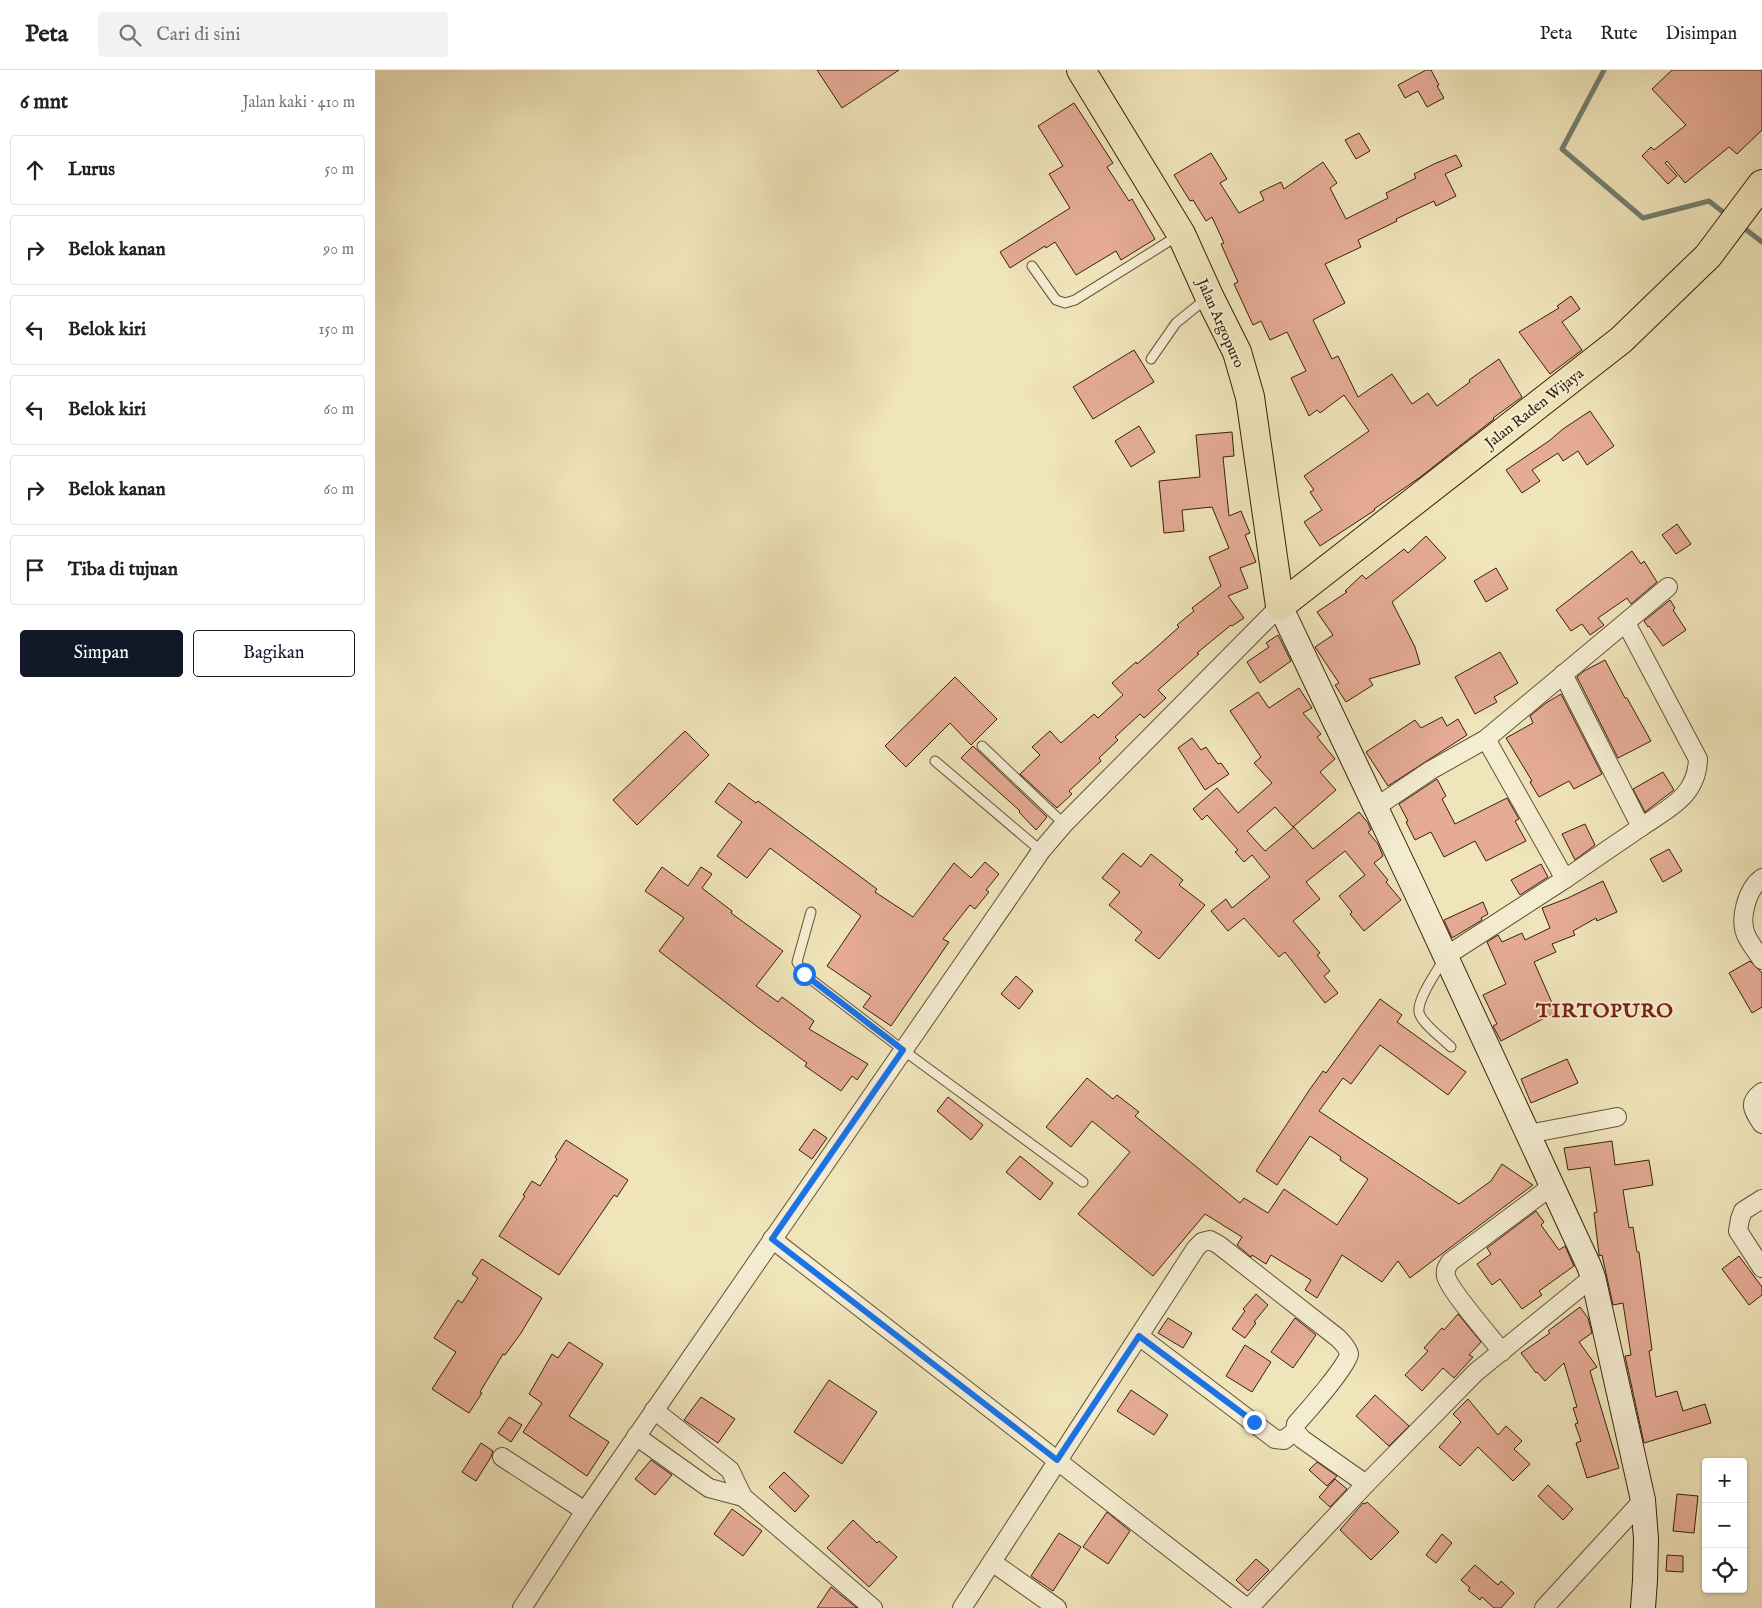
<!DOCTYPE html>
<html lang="id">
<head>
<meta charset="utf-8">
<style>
	:root { --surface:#fff; --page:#f2f2f2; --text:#222; --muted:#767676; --line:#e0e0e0; --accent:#111827 }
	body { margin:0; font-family:"IM FELL English",serif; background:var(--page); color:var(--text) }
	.controls { position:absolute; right:15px; bottom:15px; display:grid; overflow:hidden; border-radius:5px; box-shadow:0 1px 4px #0004 }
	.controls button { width:45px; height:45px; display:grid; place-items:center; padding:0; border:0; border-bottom:1px solid var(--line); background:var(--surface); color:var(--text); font:25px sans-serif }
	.stop { position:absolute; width:15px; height:15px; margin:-11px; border:4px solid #1a73e8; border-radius:50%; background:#fff }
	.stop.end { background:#1a73e8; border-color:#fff; box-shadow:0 1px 5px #0008 }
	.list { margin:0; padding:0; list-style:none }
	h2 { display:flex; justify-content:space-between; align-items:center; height:65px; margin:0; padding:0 20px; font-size:21px }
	h2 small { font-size:16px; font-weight:400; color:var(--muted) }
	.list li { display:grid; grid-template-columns:32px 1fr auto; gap:15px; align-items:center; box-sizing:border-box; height:70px; margin:0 10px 10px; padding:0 10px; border:1px solid var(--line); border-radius:5px }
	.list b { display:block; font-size:19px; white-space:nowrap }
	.list em { font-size:16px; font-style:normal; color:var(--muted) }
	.actions { display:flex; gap:10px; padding:15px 20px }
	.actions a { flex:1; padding:11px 0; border:1px solid var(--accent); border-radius:5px; text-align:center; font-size:18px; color:var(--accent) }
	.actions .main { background:var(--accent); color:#fff }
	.icon { flex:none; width:28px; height:28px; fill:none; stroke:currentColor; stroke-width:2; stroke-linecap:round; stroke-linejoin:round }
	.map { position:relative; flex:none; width:1387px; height:1538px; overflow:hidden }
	header { display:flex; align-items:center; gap:30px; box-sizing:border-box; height:70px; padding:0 25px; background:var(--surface); border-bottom:1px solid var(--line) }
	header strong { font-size:24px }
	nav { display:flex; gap:28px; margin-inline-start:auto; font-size:18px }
	.search { width:350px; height:45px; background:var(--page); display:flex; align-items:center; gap:12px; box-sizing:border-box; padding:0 18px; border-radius:5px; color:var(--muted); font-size:19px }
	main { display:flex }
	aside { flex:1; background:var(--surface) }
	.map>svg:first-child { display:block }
</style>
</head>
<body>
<header>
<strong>Peta</strong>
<div class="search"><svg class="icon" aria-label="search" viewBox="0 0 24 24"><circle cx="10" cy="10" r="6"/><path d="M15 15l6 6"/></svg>Cari di sini</div>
<nav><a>Peta</a><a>Rute</a><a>Disimpan</a></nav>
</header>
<main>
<aside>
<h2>6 mnt<small>Jalan kaki · 410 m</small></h2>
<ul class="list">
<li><svg class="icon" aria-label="ahead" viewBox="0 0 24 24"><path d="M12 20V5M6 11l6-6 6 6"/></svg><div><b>Lurus</b></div><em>50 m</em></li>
<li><svg class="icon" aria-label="right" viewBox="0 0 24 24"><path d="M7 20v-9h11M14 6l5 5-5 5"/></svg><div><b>Belok kanan</b></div><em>90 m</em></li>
<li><svg class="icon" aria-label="left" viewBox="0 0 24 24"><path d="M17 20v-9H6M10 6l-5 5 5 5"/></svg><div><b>Belok kiri</b></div><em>150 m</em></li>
<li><svg class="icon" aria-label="left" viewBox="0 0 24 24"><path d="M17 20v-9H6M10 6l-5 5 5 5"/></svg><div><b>Belok kiri</b></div><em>60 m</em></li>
<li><svg class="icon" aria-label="right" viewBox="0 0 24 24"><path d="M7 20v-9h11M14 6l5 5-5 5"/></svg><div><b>Belok kanan</b></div><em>60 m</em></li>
<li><svg class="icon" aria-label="arrive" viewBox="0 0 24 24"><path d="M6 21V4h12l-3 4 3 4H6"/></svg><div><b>Tiba di tujuan</b></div></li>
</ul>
<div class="actions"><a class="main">Simpan</a><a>Bagikan</a></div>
</aside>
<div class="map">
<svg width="1387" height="1538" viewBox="0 0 1387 1538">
	<rect width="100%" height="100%" fill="#f0e4ba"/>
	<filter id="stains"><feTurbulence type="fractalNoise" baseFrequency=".004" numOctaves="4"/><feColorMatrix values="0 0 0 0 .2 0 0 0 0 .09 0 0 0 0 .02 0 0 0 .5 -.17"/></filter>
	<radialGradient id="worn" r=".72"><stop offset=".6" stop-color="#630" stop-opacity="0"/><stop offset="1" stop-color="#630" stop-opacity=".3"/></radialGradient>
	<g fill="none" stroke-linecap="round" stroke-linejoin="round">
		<g stroke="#737f71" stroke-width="5">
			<polyline points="1229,0 1187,79 1268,148 1334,131 1353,146"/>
			<polyline points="1365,155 1387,172"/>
		</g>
	</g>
	<g fill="#e5ab96" stroke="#36210a">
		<polygon points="442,0 524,0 467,38"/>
		<polygon points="1051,0 1056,0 1064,15 1062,16 1069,28 1052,37 1043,21 1030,28 1023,15"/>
		<polygon points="1297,0 1387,0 1387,60 1362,84 1354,77 1310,113 1292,91 1290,93 1302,106 1293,114 1267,86 1276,77 1279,80 1311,55 1277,19"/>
		<polygon points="699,33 738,93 732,97 754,131 757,129 780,169 746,190 741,181 701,205 680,172 671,178 670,176 635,198 625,182 695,138 674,104 688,96 663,56"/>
		<polygon points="984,63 995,81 981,89 970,70"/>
		<polygon points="836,83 852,109 845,113 864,143 889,130 885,122 906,112 909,119 948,92 962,113 955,118 971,149 1013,128 1011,123 1041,108 1039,104 1059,94 1081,85 1087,96 1070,104 1081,126 1061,136 1059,131 1021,149 1022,151 983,170 986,177 950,194 970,233 938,250 957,289 963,286 983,327 1017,304 1037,334 1053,323 1062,336 1095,312 1094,310 1124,289 1147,327 1118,348 1119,349 1044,408 999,439 1000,440 945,476 929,452 947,440 935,422 939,420 929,406 994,361 969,325 945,343 942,340 934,346 916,308 931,301 912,262 895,270 886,251 878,255 859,214 863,212 846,174 849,173 837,147 831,151 818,130 815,131 799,105"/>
		<polygon points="1196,226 1205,239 1187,252 1207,280 1175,304 1144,262 1184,238 1182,236"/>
		<polygon points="759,280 779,312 718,349 698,317"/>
		<polygon points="1215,341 1239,376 1212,395 1203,381 1188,391 1183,383 1157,400 1165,411 1147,423 1131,400 1174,371 1188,359"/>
		<polygon points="764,356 780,382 756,397 740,371"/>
		<polygon points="857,362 859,386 848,387 854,446 866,441 875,463 870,465 881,492 865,498 873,518 853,526 869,548 857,556 856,555 822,583 824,584 783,620 791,628 769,648 765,644 740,667 743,670 724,688 726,691 694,721 697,724 682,738 645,704 665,685 657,677 675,661 686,673 719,644 723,648 748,625 737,613 761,592 762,594 784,575 804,557 802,555 819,541 817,538 846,516 834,487 854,478 837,437 807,440 809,461 789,463 784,411 825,407 821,365"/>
		<polygon points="1302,454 1316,474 1301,484 1287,465"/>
		<polygon points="1051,466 1071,488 1017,532 1040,577 1045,594 994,609 998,615 971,632 960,615 964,613 940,577 958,565 942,542 972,522 970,521 987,505 991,509 1029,479 1033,483"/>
		<polygon points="1257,481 1266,494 1269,491 1282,512 1256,534 1252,528 1223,548 1229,555 1215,565 1207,554 1196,561 1181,540"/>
		<polygon points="1121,498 1133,519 1111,532 1099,511"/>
		<polygon points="1295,530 1300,538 1298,540 1311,560 1288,576 1274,556 1273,557 1269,551"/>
		<polygon points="903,565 916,591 885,613 872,592 894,577 891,573"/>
		<polygon points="1125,582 1143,613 1119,627 1122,632 1100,644 1080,607"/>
		<polygon points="1230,590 1250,628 1252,628 1276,671 1243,688 1202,607 1209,601"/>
		<polygon points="580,607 622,649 596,675 575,653 531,697 510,676"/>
		<polygon points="924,618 937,638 928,643 946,664 942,667 960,689 945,702 961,720 918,757 900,737 872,761 890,781 919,757 938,779 984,742 993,753 996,760 993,762 1003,774 1008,786 999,793 1013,810 1011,812 1026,830 989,861 975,844 977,842 964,826 990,805 970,781 931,812 945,829 918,851 945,883 942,885 955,901 949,906 963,923 950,933 910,882 904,887 869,848 853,861 836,841 851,829 857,838 895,807 877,785 869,792 860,782 863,780 832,745 827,750 818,739 842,718 863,743 897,713 879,693 886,687 855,641 883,622 894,638"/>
		<polygon points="1186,624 1227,704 1199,719 1194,711 1164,727 1155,712 1157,711 1131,668 1158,653 1155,646 1171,633"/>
		<polygon points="1067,647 1072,656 1083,649 1092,665 1013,716 991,682 1040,650 1046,658"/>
		<polygon points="310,661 334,685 262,755 238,730"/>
		<polygon points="817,668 826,680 831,677 843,694 846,693 854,704 830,720 803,678"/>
		<polygon points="598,676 672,747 661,760 644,742 645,741 586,688"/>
		<polygon points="1288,702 1299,720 1270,742 1258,719"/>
		<polygon points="1062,709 1071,726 1067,729 1080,754 1132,728 1144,749 1140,751 1151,771 1111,791 1100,771 1069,787 1056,762 1040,770 1031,752 1033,751 1024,734"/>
		<polygon points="354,713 381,733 383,731 502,819 500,822 538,847 579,793 596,808 610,792 624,804 611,820 614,822 600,839 595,835 568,869 574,872 516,956 488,937 496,926 452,896 486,846 395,778 372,808 342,786 367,752 340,732"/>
		<polygon points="1210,754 1220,775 1200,790 1187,764"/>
		<polygon points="1294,779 1307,801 1288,812 1275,789"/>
		<polygon points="748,783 766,797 776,784 808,810 804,815 830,835 784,889 760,870 767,862 734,835 745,822 727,808"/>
		<polygon points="1166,794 1173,807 1145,825 1136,810"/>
		<polygon points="287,797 313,816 326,797 337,804 327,818 357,841 356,843 408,881 381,916 403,932 407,927 439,951 434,959 493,994 482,1010 477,1006 466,1021 430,996 432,993 384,958 284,881 309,848 270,821"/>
		<polygon points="1228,811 1242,842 1222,851 1221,848 1198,861 1200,865 1177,874 1181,882 1159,892 1181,942 1126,971 1118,956 1122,954 1108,925 1131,914 1112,872 1123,865 1127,872 1147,863 1150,870 1175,858 1167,838 1193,828"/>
		<polygon points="1108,832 1113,844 1106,848 1107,850 1077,868 1069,850"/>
		<polygon points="1375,891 1387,903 1387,937 1377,943 1354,903"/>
		<polygon points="641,906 658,921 644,939 626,924"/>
		<polygon points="1005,929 1027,945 1022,952 1091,1002 1073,1025 1005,975 976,1014 968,1008 944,1041 1084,1134 1116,1111 1127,1094 1158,1115 1035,1208 1023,1191 1007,1212 967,1185 942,1228 930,1220 936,1210 896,1185 891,1194 877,1185 876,1187 862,1175 867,1167 830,1144 778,1206 703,1144 755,1082 717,1051 696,1077 671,1057 712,1008 738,1029 742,1025 764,1042 760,1046 865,1133 869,1128 893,1143 909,1119 962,1155 993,1109 965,1090 966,1087 935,1066 902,1115 881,1101 935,1019 948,1001 951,1003"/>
		<polygon points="1192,989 1203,1013 1156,1033 1146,1009"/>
		<polygon points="573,1027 608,1055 596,1070 562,1041"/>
		<polygon points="439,1059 452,1068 437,1089 424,1080"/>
		<polygon points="191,1070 253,1110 242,1127 239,1125 184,1205 124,1166 150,1126 148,1125 157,1111 165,1116 182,1089 180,1087"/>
		<polygon points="1237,1071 1240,1095 1274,1090 1278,1115 1248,1120 1254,1158 1258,1157 1262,1182 1264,1182 1277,1280 1274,1281 1281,1327 1302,1321 1308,1341 1330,1334 1336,1353 1269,1373 1250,1286 1256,1285 1248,1233 1238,1235 1227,1185 1224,1186 1224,1184 1219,1143 1222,1142 1215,1097 1193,1100 1189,1078"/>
		<polygon points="645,1086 678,1113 665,1130 631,1102"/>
		<polygon points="1161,1141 1169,1152 1166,1155 1184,1180 1190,1176 1199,1196 1164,1221 1167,1225 1147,1239 1125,1209 1117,1215 1102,1194 1116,1184 1112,1178"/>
		<polygon points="1364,1186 1387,1217 1387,1225 1374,1235 1347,1199"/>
		<polygon points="107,1189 167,1228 146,1263 130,1285 128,1284 105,1322 107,1323 94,1343 57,1319 81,1282 59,1268 83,1230 87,1233 103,1208 97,1204"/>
		<polygon points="881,1224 893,1235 879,1252 881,1253 870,1268 857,1259 870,1241 868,1239"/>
		<polygon points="1205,1237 1213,1248 1217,1263 1204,1272 1222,1297 1215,1301 1244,1398 1212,1408 1201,1373 1206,1371 1200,1354 1203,1353 1198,1338 1202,1337 1189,1293 1170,1311 1162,1302 1161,1303 1146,1283 1175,1263 1173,1261"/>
		<polygon points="1083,1244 1106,1272 1094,1285 1098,1287 1079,1308 1068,1298 1047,1321 1030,1305 1053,1281 1049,1278 1067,1258 1069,1260"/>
		<polygon points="793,1248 817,1263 808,1278 783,1263"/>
		<polygon points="920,1248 941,1265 918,1298 896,1282"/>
		<polygon points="194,1272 228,1294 194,1346 234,1372 212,1406 148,1362 167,1333 154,1324 177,1284 183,1288"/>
		<polygon points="870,1275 896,1292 877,1322 851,1306"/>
		<polygon points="454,1310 502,1342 467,1394 419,1362"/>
		<polygon points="756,1320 793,1345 779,1365 742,1341"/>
		<polygon points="1000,1325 1034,1356 1014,1376 981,1346"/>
		<polygon points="326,1327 360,1349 343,1373 309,1350"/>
		<polygon points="1093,1329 1123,1365 1131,1356 1147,1371 1139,1379 1155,1394 1138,1411 1103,1377 1085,1396 1064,1377 1086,1352 1078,1344"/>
		<polygon points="134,1347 147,1355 136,1372 123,1363"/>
		<polygon points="106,1373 118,1381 116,1387 101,1411 87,1402"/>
		<polygon points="276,1390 297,1405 280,1425 260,1409"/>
		<polygon points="942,1392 962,1406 952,1416 934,1400"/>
		<polygon points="409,1402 434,1426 420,1442 394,1417"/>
		<polygon points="960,1409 972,1419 955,1437 944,1427"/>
		<polygon points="1173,1415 1198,1439 1188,1450 1163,1426"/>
		<polygon points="1302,1424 1323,1426 1319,1463 1298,1461"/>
		<polygon points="992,1432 1024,1462 996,1490 965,1460 988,1433 990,1434"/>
		<polygon points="357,1439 387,1461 368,1486 339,1464"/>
		<polygon points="732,1442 755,1461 733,1494 708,1477"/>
		<polygon points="478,1450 502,1473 504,1471 522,1487 494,1517 452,1478"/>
		<polygon points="684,1463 706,1477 678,1521 656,1506"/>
		<polygon points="1067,1464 1077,1473 1061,1493 1051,1485"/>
		<polygon points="1292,1485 1308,1486 1308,1502 1291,1501"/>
		<polygon points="881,1489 894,1500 873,1521 861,1510"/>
		<polygon points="1100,1495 1123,1515 1126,1511 1139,1523 1126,1538 1119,1538 1107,1527 1105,1530 1093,1520 1095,1518 1086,1510"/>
		<polygon points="456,1517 482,1538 442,1538"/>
	</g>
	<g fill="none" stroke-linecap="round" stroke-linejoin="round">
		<defs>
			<g id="lane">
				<polyline points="657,196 681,230 690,233 700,230 804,165"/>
				<polyline points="776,289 801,253 832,228"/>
				<polyline points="607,676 689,754"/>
				<polyline points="560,691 666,781"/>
				<polyline points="436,842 422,892 429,904 528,980 708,1112"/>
				<path d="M 1069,889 C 1062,901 1042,929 1044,942 C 1046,953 1068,969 1076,977"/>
			</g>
			<g id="street">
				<path d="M 1251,553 L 1323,689 C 1322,726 1294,738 1266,757"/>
				<polyline points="1188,604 1266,757 1190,809"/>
				<polyline points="1001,737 1056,700 1111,669 1293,517"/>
				<path d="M 1387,808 C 1372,819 1363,850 1372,867 C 1376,875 1382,882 1387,890"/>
				<polyline points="1071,886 1190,809 1111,669"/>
				<path d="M 1387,1022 C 1372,1033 1378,1040 1387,1054"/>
				<polyline points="1153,1064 1242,1047"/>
				<polyline points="1387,1129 1368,1141 1365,1149 1363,1161 1387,1198"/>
				<polyline points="397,1169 872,1538"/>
				<path d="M 1127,1282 C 1116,1267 1074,1220 1071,1206 C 1070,1199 1072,1197 1075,1192 L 1177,1116"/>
				<polyline points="279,1340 355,1400 368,1427 498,1538"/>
				<polyline points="920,1361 927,1369 991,1414"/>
				<polyline points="261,1366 334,1418 368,1427"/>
				<polyline points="127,1387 210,1441"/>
				<polyline points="617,1492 682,1538"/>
				<polyline points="147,1538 210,1441 666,781 689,754 905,536"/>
				<path d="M 587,1538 L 821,1178 L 827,1172 L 835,1170 L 844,1175 L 963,1268 C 967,1272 973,1278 974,1284 C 974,1294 930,1344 921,1354 L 920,1361 L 909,1370 L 900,1369 L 764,1266"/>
				<polyline points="874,1538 991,1414 1101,1302 1218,1207"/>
				<polyline points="1169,1538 1268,1430"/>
			</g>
			<polyline id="secondary" points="905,536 1040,820 1214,1196 1218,1207 1268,1430 1271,1469 1270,1510 1268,1538"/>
			<polyline id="highway" points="706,0 806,164 834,226 862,282 875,327 905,536 1246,270 1333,186 1387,114"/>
		</defs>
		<use href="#lane" stroke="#645236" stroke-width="11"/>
		<use href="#street" stroke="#645236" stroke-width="20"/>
		<use href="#secondary" stroke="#36210a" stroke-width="26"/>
		<use href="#highway" stroke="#36210a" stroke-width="30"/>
		<use href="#lane" stroke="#f5edd2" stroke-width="9"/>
		<use href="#street" stroke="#f5edd2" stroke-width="18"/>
		<use href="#secondary" stroke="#f5edd2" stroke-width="24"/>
		<use href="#highway" stroke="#f0e4ba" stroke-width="28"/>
	</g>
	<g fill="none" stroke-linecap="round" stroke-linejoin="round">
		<polyline stroke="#1a73e8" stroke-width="6" points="429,904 528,980 397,1169 682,1390 764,1266 879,1352"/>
	</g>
	<g text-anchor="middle" stroke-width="4" stroke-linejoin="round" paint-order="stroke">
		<g font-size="15" fill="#36210a" stroke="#f5edd2">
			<text transform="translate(846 253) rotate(66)" y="5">Jalan Argopuro</text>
			<text transform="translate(1159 338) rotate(-38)" y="5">Jalan Raden Wijaya</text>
		</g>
		<g font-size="20" font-weight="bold" letter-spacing="1" fill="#7a1f14" stroke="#f5edd2">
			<text x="1230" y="947">TIRTOPURO</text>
		</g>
	</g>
	<rect width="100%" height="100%" filter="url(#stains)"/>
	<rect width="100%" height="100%" fill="url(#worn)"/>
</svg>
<div class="controls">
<button>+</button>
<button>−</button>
<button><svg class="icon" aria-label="locate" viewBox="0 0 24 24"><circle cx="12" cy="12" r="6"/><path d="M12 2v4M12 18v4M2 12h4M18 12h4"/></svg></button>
</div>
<div class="stop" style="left:429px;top:904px"></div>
<div class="stop end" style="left:879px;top:1352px"></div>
</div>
</main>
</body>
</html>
